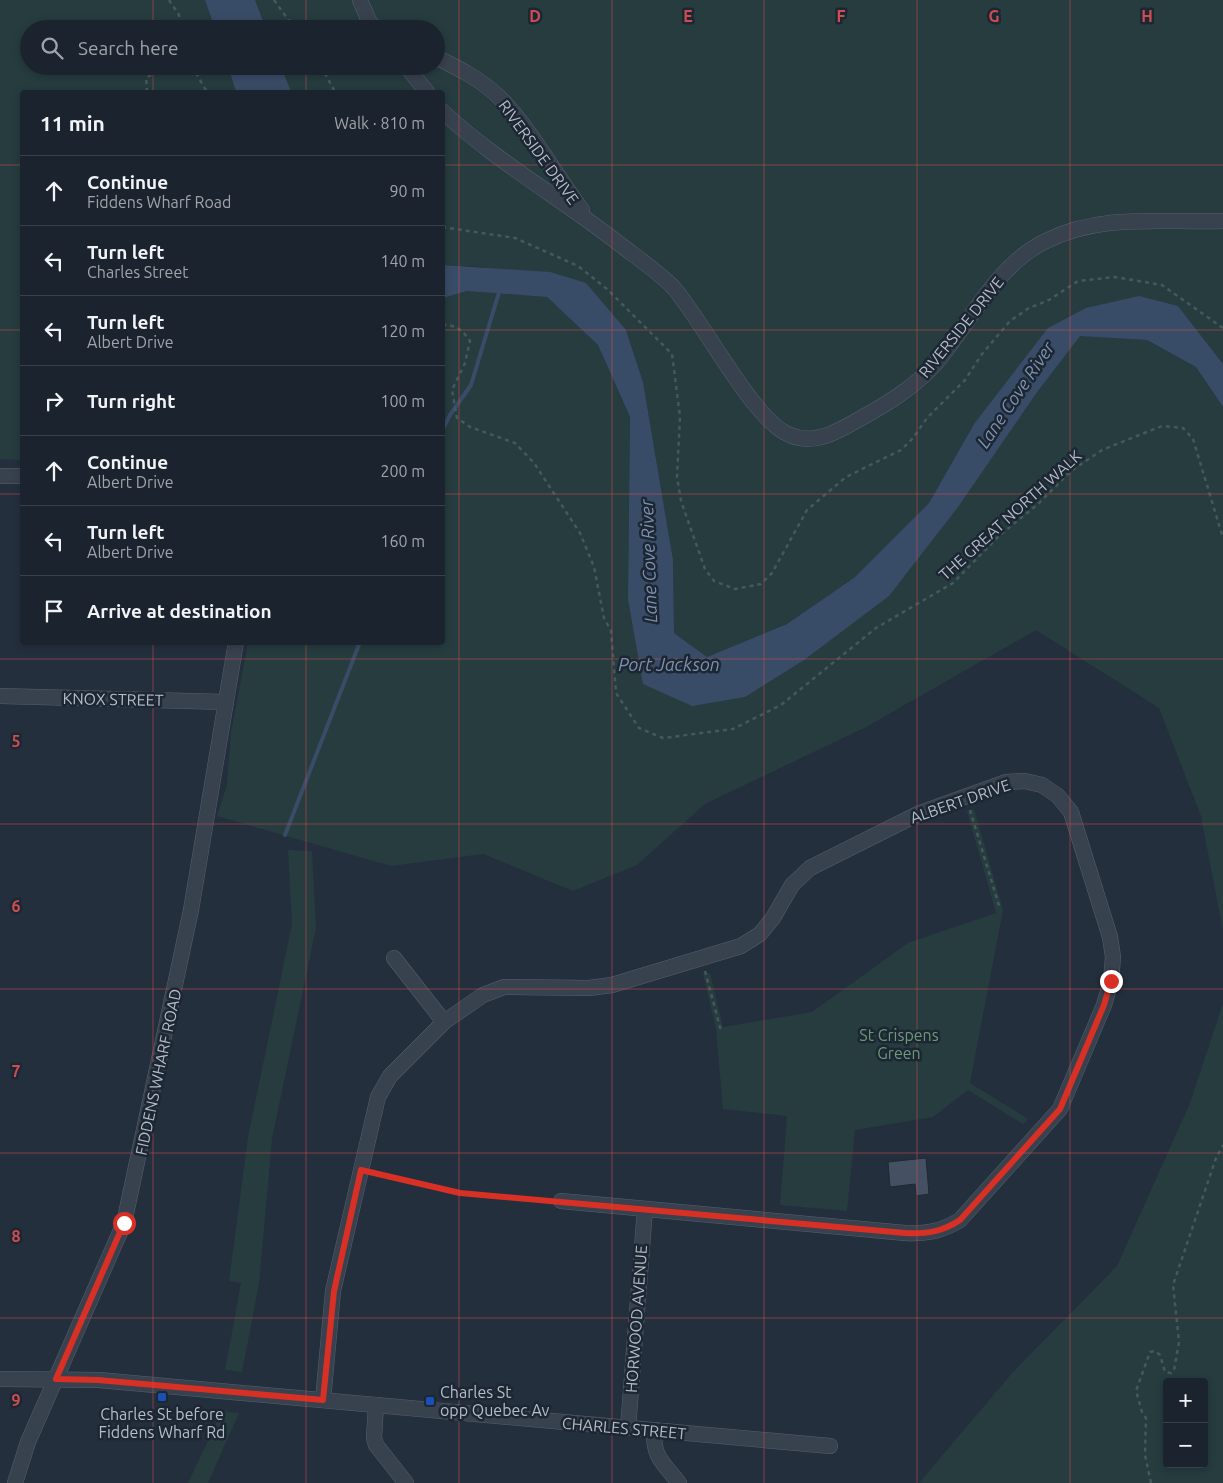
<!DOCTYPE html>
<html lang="en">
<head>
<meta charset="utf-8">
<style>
	:root { --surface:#1b232e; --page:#242b36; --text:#f1f3f6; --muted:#a0a4aa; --line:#39404a }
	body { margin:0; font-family:Ubuntu,sans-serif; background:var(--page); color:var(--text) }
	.controls { position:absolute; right:15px; bottom:15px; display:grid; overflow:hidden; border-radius:5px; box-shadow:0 2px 8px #0003 }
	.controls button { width:45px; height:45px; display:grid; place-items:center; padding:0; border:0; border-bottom:1px solid var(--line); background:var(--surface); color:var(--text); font:25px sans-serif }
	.stop { position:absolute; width:15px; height:15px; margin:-11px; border:4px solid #d93025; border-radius:50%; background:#fff }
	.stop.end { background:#d93025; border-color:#fff; box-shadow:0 1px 5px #0008 }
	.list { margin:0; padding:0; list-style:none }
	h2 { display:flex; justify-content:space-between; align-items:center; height:65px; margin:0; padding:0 20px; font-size:21px }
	h2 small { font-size:16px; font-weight:400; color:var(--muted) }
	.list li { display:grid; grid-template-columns:32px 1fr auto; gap:15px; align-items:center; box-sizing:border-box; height:70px; padding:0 20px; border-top:1px solid var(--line) }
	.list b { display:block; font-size:19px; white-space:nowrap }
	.list p { margin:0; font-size:16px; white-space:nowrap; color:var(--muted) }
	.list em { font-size:16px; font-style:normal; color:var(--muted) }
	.icon { flex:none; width:28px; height:28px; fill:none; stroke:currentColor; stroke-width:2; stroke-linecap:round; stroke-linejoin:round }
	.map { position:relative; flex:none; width:1223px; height:1483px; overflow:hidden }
	.search { position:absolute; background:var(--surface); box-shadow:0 2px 8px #0003; left:20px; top:20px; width:425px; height:55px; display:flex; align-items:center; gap:12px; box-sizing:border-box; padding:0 18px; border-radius:28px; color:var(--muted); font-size:19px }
	.panel { position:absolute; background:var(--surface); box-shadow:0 2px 8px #0003; left:20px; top:90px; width:425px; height:555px; border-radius:5px }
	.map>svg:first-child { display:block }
</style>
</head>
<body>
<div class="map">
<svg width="1223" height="1483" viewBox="0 0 1223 1483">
	<rect width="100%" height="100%" fill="#242f3e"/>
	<g fill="#263c3f" fill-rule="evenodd">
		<polygon points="0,0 205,0 215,29 29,29 29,66 228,66 236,92 22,92 22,460 0,459"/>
		<polygon points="255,0 1223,0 1223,364 1178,306 1086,308 974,424 929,503 855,577 787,624 707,657 674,633 673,560 643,382 626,330 483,267 443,265 442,92 291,92 281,66 436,66 436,29 266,29"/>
		<polygon points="467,291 547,297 598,345 630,417 628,599 745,697 1035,395 1080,335 1147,340 1196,367 1223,407 1223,931 1201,816 1159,708 1036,630 866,727 705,804 637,865 573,891 483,854 391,866 217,816 227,785 231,732 248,643 442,642 443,298"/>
		<polygon points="974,809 1003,910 970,1083 1028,1119 1023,1124 968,1090 933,1117 855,1130 847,1211 780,1205 787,1116 723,1109 716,1029 703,974 710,973 723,1027 812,1012 908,943 996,913 967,811"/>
		<polygon points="288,850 312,851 316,928 272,1139 259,1284 242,1372 225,1370 241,1283 229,1281 248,1137 292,924"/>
		<path d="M 1223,1004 L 1223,1483 L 919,1483 L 1012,1373 L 1117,1266 L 1190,1103 ZM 1167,1382 L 1204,1382 L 1204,1464 L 1167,1464 Z"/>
		<polygon points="222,1411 239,1413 208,1483 188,1483"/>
	</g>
	<g fill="#394c67">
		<polygon points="205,0 255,0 266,29 215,29"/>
		<polygon points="228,66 281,66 291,92 236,92"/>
		<polygon points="443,265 550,272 586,283 626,330 643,382 673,560 674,633 707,657 787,624 855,577 929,503 974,424 1048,328 1086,308 1139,296 1178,306 1223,364 1223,407 1196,367 1147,340 1080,336 1035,395 958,507 889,596 804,660 745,697 692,706 643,684 628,599 630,417 598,345 547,297 467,291 443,298"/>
	</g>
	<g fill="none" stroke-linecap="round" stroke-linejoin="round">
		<g stroke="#394c67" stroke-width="4">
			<polyline points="442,431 450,415 471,385 500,289"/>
			<polyline points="285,835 360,642"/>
		</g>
	</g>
	<polygon fill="#455162" stroke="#1f2835" points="926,1158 929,1194 916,1196 915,1184 890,1187 888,1162"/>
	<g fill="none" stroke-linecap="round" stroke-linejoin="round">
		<defs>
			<g id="minor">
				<polyline points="360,0 369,21 376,29"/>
				<path d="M 436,57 C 458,68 480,79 498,96 C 529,126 555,174 582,210"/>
				<polyline points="406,66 427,92"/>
				<path d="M 442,111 C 499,164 566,201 626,249 C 642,261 659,273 673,287 C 703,321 754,422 790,435 C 814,445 835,433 856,421 C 885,405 914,388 936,363 C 971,322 996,265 1046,241 C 1102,213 1162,223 1223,221"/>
				<polyline points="0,476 22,476"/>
				<polyline points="0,696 226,702"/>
				<polyline points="394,958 444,1022"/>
				<polyline points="0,1379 99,1380 830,1446"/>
				<path d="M 323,1400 L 333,1291 L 378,1097 L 390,1076 L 444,1022 L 483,995 L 504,987 L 589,988 L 612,985 L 741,946 L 760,934 L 773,918 L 792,885 L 810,868 L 920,813 L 1006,782 L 1025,781 L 1042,785 L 1058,796 L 1071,812 L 1110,937 L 1113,957 L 1111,981 L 1104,1005 L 1060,1109 L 960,1220 C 942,1231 927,1234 905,1233 L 561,1201"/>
				<polyline points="376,1405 374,1438 376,1445 406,1483"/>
				<polyline points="628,1428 645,1209"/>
				<path d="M 654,1430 C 653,1458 663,1462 679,1483"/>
				<polyline points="15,1483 28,1442 124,1223 191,910 236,642"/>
			</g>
		</defs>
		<use href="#minor" stroke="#565f6c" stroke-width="16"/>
		<g stroke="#44595c" stroke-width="2.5" stroke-dasharray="4 4" stroke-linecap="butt">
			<polyline points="169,0 179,15 181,29"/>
			<polyline points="274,0 295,29"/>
			<polyline points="192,66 207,92"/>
			<polyline points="321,66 335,92"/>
			<polyline points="147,92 146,78 153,74 167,72 171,66"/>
			<polyline points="442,227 515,238 578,266 607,289 672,354 680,417 677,477 681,501 705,569 714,581 735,589 761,584 772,573 807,510 846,477 901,450 913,438 927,418 965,380 982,354 1010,321 1029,308 1049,300 1078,281 1115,277 1162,285 1223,328"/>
			<path d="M 442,325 C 456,324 463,331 470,341 L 465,363 L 452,390 L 457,418 L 470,427 L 515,443 L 534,463 L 580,533 L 594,567 L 604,618 L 611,631 L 616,693 L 639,728 L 663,738 L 733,729 L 781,705 L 876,628 L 953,583 L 1000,535 L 1038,504 L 1071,471 L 1102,450 L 1162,426 L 1183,428 L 1193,439 L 1223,538"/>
			<polyline points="970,810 1000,909"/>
			<polyline points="705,971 721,1031"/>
			<polyline points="375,1173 460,1193 549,1200"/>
			<polyline points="1151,1483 1145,1455 1146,1418 1142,1412 1136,1391 1150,1352 1155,1351 1160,1355 1165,1372 1171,1373 1174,1370 1179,1342 1173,1285 1216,1158 1223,1145"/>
		</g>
		<use href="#minor" stroke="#38414e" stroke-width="15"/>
	</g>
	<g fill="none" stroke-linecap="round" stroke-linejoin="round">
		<path stroke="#d93025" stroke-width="6" d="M 124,1223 L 56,1379 L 98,1380 L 323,1400 L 334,1291 L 361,1170 L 460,1193 L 905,1233 C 927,1234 942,1232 960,1220 L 1060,1109 L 1104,1005 L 1111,981"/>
	</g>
	<path fill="none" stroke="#ce4d50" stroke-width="1" stroke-opacity="0.55" d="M 153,0 L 153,29M 306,0 L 306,29M 459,0 L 459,1483M 612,0 L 612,1483M 764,0 L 764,1483M 917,0 L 917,1483M 1070,0 L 1070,1483M 153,66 L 153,92M 306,66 L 306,92M 0,165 L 22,165M 442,165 L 1223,165M 0,330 L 22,330M 442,330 L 1223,330M 0,494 L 22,494M 442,494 L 1223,494M 153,642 L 153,1483M 306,642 L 306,1483M 0,659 L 1223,659M 0,824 L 1223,824M 0,989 L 1223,989M 0,1153 L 1223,1153M 0,1318 L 1223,1318"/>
	<g fill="#1a4fb4" stroke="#1d2633" stroke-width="2">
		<rect x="157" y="1392" width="10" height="10" rx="2.5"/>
		<rect x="425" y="1396" width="10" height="10" rx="2.5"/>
	</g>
	<g text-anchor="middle" stroke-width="5" stroke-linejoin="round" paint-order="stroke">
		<g font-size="16" fill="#b4bcc9" stroke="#1d2633">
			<text transform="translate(539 152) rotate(54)" y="6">RIVERSIDE DRIVE</text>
			<text transform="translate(961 327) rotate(-51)" y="6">RIVERSIDE DRIVE</text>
			<text transform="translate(1010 515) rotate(-42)" y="6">THE GREAT NORTH WALK</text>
			<text transform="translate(113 699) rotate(1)" y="6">KNOX STREET</text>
			<text transform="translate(960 801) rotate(-19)" y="6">ALBERT DRIVE</text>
			<text transform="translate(158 1072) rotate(-78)" y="6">FIDDENS WHARF ROAD</text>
			<text transform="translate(636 1319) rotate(-86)" y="6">HORWOOD AVENUE</text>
			<text transform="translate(624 1428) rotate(5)" y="6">CHARLES STREET</text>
		</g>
		<g font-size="16" fill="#6b9a76" stroke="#1d2633">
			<text x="899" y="1041">St Crispens<tspan x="899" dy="18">Green</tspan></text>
		</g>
		<g font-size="16" fill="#b4bcc9" stroke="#1d2633" text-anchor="start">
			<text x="440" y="1398">Charles St<tspan x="440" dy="18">opp Quebec Av</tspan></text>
			<text x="162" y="1420" text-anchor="middle">Charles St before<tspan x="162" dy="18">Fiddens Wharf Rd</tspan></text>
		</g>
		<g font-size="18" font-style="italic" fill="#7c92b1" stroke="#1d2633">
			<text transform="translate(1016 395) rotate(-56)" y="6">Lane Cove River</text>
			<text transform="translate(649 561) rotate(-92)" y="6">Lane Cove River</text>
			<text x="669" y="671">Port Jackson</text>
		</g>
	</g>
	<g font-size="16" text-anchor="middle" font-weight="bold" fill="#ce4d50" stroke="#1d2633" stroke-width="5" stroke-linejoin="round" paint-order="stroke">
		<text x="535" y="22">D</text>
		<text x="688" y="22">E</text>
		<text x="841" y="22">F</text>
		<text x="994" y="22">G</text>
		<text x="1147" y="22">H</text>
		<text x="16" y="747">5</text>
		<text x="16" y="912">6</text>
		<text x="16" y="1077">7</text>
		<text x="16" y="1242">8</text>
		<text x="16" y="1406">9</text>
	</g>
</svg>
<div class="controls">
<button>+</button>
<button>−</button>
</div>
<div class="stop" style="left:124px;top:1223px"></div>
<div class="stop end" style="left:1111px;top:981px"></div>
<div class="search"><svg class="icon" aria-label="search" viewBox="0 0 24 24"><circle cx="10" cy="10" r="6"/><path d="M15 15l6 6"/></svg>Search here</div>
<section class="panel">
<h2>11 min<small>Walk · 810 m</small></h2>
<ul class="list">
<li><svg class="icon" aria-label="ahead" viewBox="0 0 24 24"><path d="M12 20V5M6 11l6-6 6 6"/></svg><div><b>Continue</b><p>Fiddens Wharf Road</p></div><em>90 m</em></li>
<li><svg class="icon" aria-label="left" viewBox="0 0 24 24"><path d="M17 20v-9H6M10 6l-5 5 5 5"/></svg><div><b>Turn left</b><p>Charles Street</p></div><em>140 m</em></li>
<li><svg class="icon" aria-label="left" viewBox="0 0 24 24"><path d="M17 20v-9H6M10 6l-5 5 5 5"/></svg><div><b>Turn left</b><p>Albert Drive</p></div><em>120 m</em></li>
<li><svg class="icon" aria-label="right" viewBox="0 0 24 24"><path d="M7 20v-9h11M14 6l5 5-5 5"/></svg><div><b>Turn right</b></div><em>100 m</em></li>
<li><svg class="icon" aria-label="ahead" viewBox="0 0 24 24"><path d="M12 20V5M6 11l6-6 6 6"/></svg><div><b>Continue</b><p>Albert Drive</p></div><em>200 m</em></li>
<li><svg class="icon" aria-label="left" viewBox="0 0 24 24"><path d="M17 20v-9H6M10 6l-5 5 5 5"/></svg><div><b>Turn left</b><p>Albert Drive</p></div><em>160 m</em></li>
<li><svg class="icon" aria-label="arrive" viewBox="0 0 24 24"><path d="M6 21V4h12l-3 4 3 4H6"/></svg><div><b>Arrive at destination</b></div></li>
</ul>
</section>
</div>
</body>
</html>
